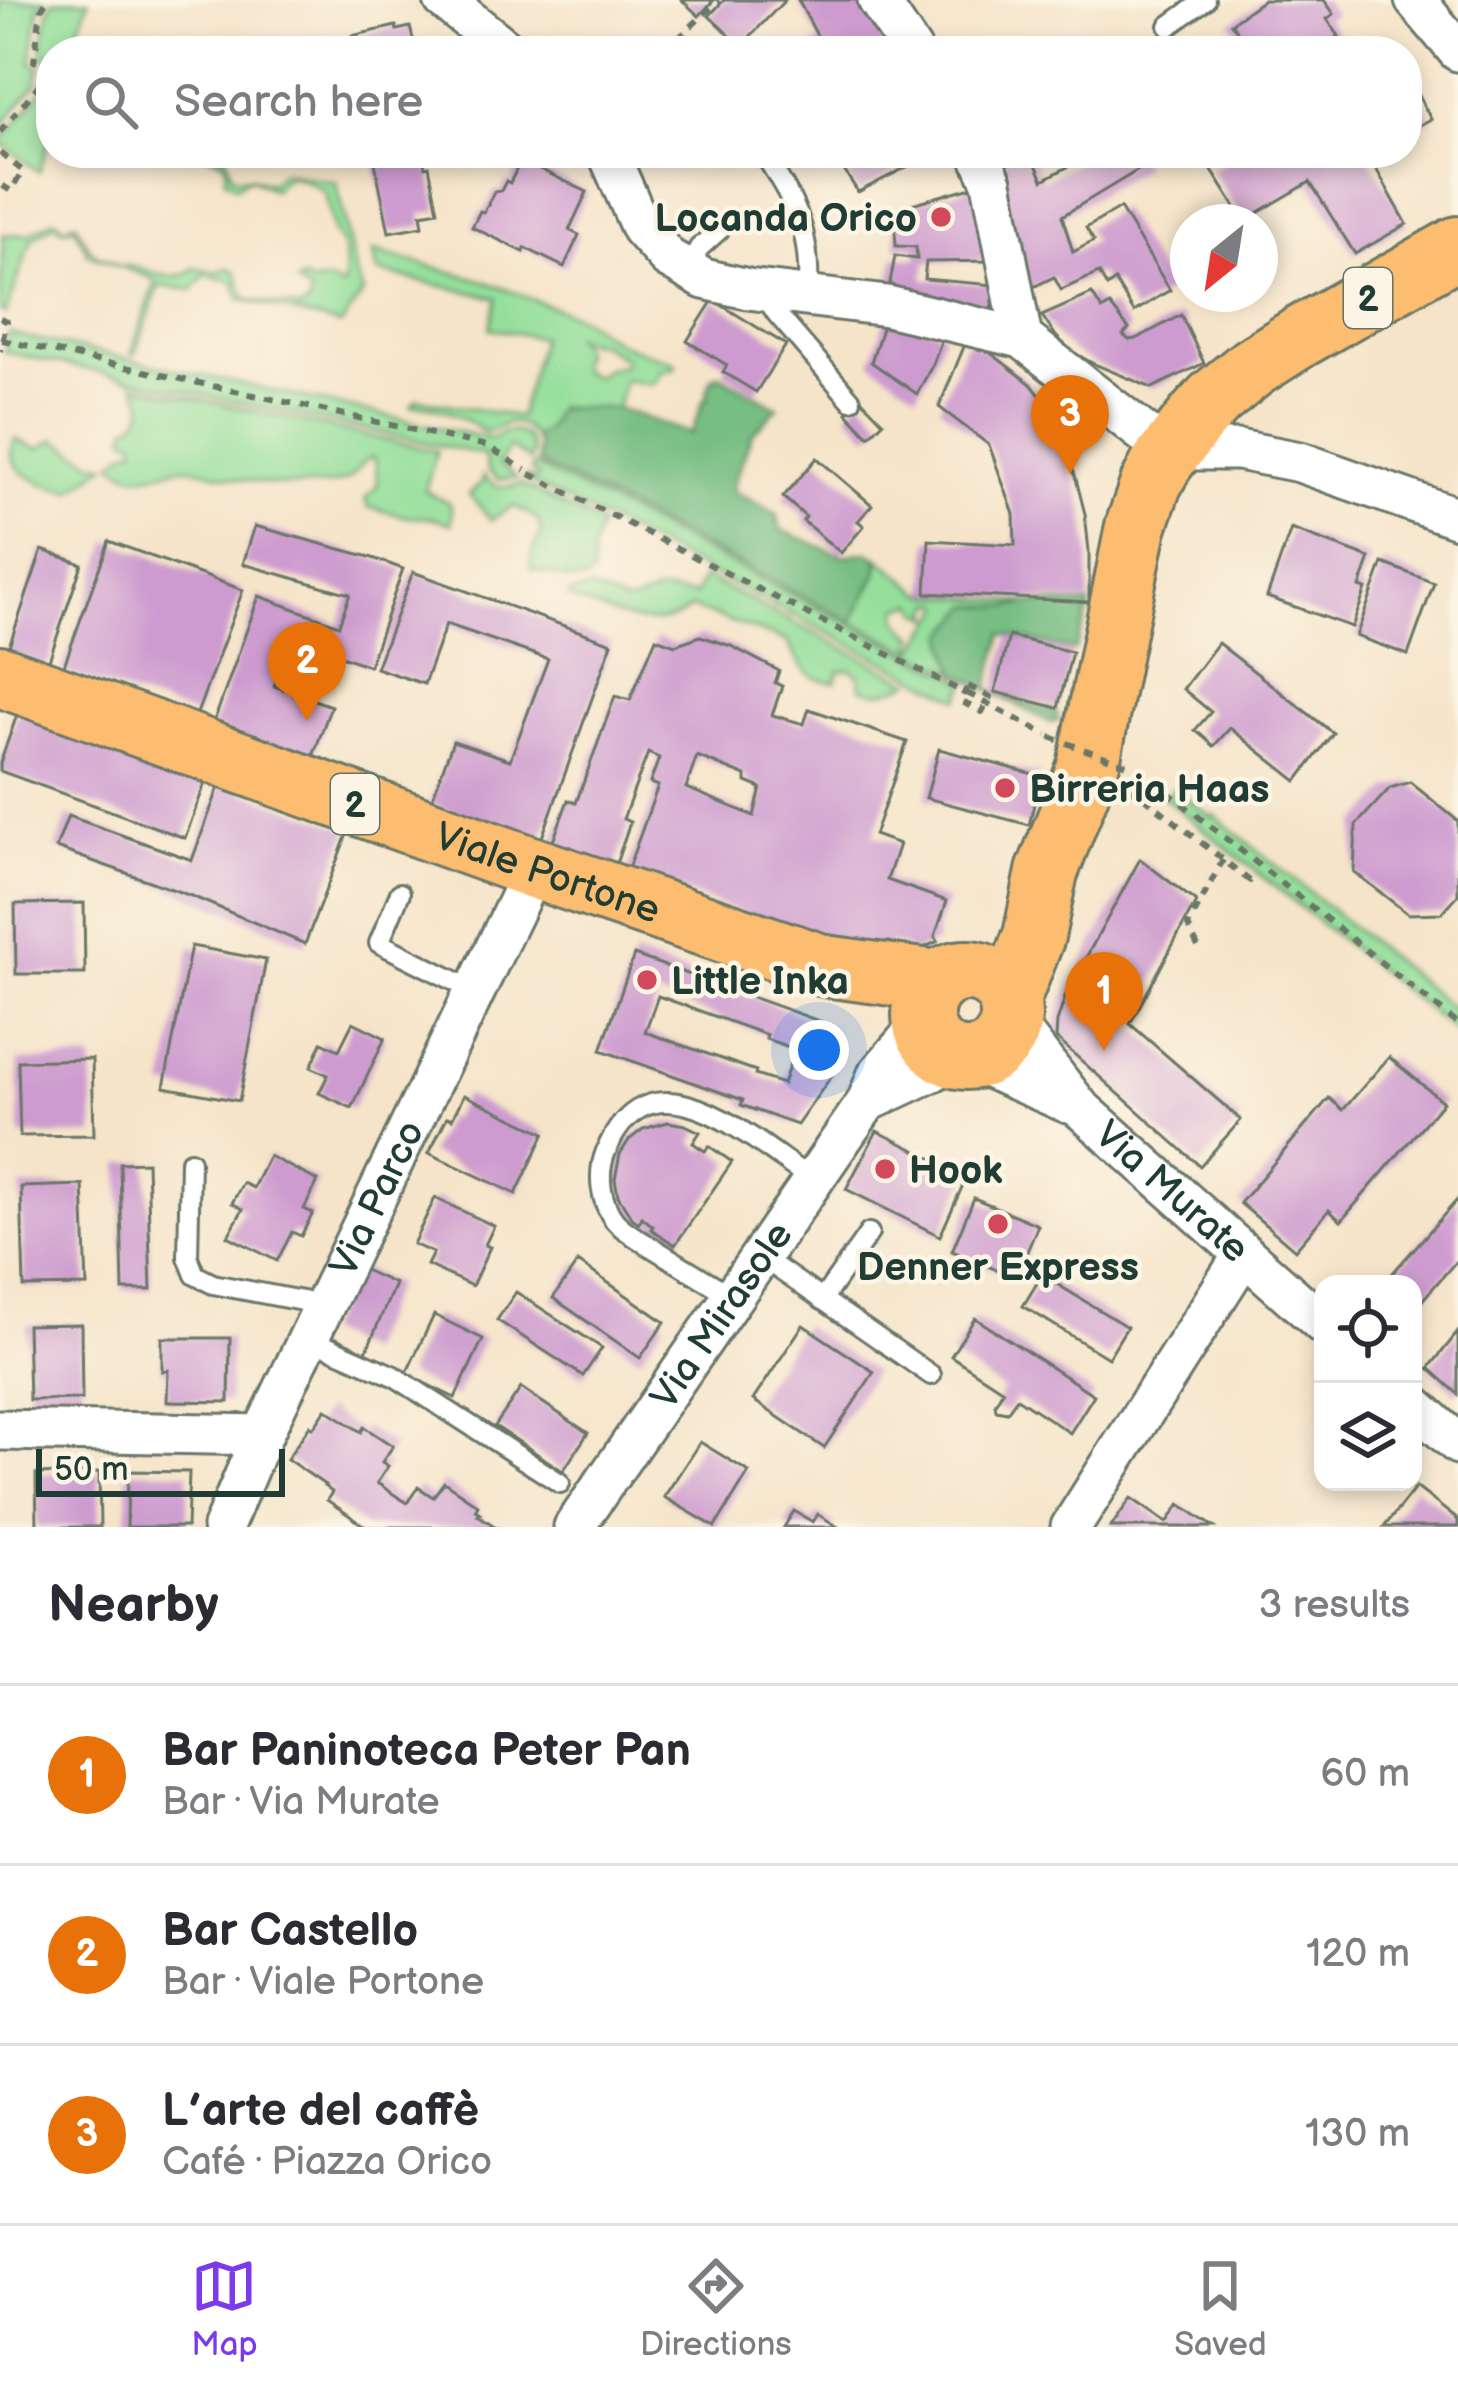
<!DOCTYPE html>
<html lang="en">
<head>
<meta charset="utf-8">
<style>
	:root { --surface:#fff; --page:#f2f2f3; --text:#2b2b33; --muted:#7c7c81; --line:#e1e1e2; --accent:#7c3aed }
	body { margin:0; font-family:"Balsamiq Sans",sans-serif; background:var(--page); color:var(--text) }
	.controls { position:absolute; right:36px; bottom:36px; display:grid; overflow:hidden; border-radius:24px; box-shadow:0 6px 18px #0003 }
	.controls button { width:108px; height:108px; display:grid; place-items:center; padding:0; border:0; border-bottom:3px solid var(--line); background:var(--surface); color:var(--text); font:60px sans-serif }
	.compass { position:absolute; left:1170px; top:204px; width:108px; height:108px; border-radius:50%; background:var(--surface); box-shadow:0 6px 18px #0003; rotate:210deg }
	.scale { position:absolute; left:36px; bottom:30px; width:249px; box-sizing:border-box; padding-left:12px; border:6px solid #1f3d34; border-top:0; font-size:33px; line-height:42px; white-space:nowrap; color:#1f3d34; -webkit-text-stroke:9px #fcf5e5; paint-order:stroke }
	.you { position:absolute; left:819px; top:1050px; width:42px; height:42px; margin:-30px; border:9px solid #fff; border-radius:50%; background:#1a73e8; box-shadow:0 0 0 18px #1a73e833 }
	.badge { display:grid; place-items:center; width:78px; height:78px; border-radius:50%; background:var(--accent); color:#fff; font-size:39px; font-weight:700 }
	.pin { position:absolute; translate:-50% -99px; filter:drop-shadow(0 3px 6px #0008) }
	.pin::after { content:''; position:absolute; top:63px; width:42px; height:36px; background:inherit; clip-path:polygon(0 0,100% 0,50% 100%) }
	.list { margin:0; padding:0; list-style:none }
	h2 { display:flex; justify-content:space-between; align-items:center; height:156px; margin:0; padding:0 48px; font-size:51px }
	h2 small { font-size:39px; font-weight:400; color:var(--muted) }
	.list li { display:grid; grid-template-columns:78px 1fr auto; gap:36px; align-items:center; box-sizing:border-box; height:180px; padding:0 48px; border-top:3px solid var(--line) }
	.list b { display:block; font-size:45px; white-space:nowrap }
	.list p { margin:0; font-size:39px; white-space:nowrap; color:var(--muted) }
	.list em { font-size:39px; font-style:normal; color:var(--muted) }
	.icon { flex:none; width:66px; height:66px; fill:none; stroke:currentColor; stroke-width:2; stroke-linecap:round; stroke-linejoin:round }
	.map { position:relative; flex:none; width:1458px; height:1527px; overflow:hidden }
	.search { position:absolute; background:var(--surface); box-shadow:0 6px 18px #0003; left:36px; right:36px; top:36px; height:132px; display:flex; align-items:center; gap:30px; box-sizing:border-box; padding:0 42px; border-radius:48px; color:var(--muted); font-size:45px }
	.sheet { height:696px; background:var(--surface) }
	nav { display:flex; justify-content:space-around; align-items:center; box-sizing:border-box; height:168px; border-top:3px solid var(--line); background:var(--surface); font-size:33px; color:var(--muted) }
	nav a { display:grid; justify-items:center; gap:6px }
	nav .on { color:var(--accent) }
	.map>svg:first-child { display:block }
</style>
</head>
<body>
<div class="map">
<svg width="1458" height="1527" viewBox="0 0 1458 1527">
	<rect width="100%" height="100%" fill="#fcf5e5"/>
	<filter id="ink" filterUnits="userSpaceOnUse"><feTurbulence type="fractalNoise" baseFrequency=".00833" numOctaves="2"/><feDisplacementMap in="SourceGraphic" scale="24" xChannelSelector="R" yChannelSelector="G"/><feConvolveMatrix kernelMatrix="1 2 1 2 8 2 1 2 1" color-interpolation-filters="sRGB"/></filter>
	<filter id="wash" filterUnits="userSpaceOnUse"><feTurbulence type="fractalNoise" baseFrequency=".004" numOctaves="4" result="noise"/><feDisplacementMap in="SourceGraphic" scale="48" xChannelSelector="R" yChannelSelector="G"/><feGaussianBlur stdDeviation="2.7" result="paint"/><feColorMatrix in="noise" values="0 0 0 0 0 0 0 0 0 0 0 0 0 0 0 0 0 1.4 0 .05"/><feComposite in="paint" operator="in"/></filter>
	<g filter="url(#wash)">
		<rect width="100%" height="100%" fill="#f5e4c9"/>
		<g fill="#94df9b" stroke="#5a8e68" stroke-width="3" fill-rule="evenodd">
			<polygon points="0,0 46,0 43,6 39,7 31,63 40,65 36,84 0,128"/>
			<polygon points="53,0 89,0 70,51 51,51 51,59 41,57 48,12"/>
			<polygon points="51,61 51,136 39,172 0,142 43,90"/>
			<path d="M 203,153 L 226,155 L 233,176 L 251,177 L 270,183 L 282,172 L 336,182 L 356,274 L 363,293 L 341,325 L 240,299 L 233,281 L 205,275 L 192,290 L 159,286 L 135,355 L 131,354 L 156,280 L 88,254 L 75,227 L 62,229 L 54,224 L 32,239 L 6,313 L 0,311 L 3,235 L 28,234 L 55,219 L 64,227 L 76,222 C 81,233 85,246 96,254 C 104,259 113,259 121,266 C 150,263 165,289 195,268 L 215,272 L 228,268 L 236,272 L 245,297 C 264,305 282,303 301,309 C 309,305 311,301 310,293 L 297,283 L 302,279 L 314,283 C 327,282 328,278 340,287 L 344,286 C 345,270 348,247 334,234 L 325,192 L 302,179 L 288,176 L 273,190 L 249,178 L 236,186 L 225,179 L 227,170 L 224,161 Z"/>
			<path d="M 373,251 L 481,280 L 582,318 L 619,343 L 676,363 L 675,369 L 661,371 L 655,382 L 650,384 L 624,380 L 617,408 L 557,408 L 546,431 L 534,437 C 509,407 500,435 483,431 C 480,430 469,422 467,421 C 448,412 433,404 412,406 L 417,399 L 519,417 L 541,338 L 490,328 L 497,298 L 378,272 ZM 574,337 L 601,344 L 624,359 L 624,365 L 605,369 L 596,377 L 582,372 L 579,363 L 583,349 Z"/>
			<path d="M 9,333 L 492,439 C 511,423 538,434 530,461 L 509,447 L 499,464 L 516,478 L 499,480 L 488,471 L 484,455 L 5,352 Z"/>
			<path d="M 135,385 L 437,451 L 425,490 C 442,504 455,493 451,524 L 435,518 L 408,517 L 368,507 L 365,499 L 378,485 L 375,459 L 372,457 C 359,462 357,476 345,481 C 311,492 255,483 221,475 C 209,472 197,466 184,467 C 154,470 139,487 113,463 L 125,452 L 136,448 L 136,441 L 126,437 L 127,427 C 148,417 146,403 135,385 Z"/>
			<path d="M 15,439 L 39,449 L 55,439 L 94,462 L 106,465 L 73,490 C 48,488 0,473 15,439 Z"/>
			<polygon points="534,465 967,683 959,699 524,479 527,476 534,481 538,477 531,470"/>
			<path d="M 483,476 C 495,488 505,489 520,484 L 600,525 L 592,549 L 592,575 L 587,580 L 574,581 L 531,569 C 525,542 566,527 513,506 L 491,520 L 469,494 L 482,483 Z"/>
			<path d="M 875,555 L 924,594 L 1026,603 C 976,618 976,580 947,643 L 957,673 L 913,652 L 944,606 L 942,603 L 934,603 L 931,610 L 932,617 L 921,612 L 916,603 L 900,608 C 894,622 906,627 915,636 L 912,651 L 852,621 L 877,574 L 879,560 Z"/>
			<path d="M 703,577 L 911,682 C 894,690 877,697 860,687 L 859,675 L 849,669 L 839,671 L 836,682 C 804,680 801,666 787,641 L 691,608 C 655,638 607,612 569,598 L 570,593 L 591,589 L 624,603 L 635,602 L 658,592 L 695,595 Z"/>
			<polygon points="1174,788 1211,817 1214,815 1458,1013 1458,1034 1165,798"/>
		</g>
		<g fill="#77be83" stroke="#4b7e5c" stroke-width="3">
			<polygon points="717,374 778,407 752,434 731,490 777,514 781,530 843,556 868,552 879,560 877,574 852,621 538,463 538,445 534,437 546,430 557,408 617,408 691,434 704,399 708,399 707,392 712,378 715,379"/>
			<path d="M 1026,603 L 1090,605 L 1075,650 L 1003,634 L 988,687 L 994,692 L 1057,713 L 1058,721 L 1051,723 L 957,673 L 947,643 L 947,633 L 970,606 C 989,604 1006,610 1026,603 Z"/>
		</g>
		<g id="blocks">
			<g fill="#cd9bcf" fill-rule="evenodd">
				<polygon points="682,0 714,0 699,16"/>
				<polygon points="724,0 785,0 741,46 709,16"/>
				<polygon points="798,0 861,0 890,51 804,51 820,41"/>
				<polygon points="1263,0 1324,0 1334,14 1327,19 1339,36 1319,51 1242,51 1239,47 1245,42 1231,23"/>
				<polygon points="396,26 397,30 410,27 416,51 355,51 351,36"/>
				<polygon points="1413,86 1431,119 1407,132 1407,89"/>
				<polygon points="373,153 422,153 425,167 429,166 438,211 421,214 423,226 389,232"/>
				<polygon points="851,153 934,153 858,192 838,161"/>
				<polygon points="992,153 1031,153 1043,180 1094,153 1133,153 1145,166 1062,216 1073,252 1094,241 1086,228 1120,208 1170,290 1134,312 1115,281 1107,287 1099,273 1061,290 1054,277 1025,291"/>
				<polygon points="1241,153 1367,153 1407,224 1355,254 1310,182 1244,221 1211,169"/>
				<polygon points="521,160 587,192 569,230 579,235 564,267 525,248 524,252 472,227 480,211 484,212 494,192 501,191 506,181 510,183"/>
				<polygon points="982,184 995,261 926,262 924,279 995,285 989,324 887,299 895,256 917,259 916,247 896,246 894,214 909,210 908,205"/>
				<polygon points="1092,294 1102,310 1110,305 1129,329 1123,335 1129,340 1136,339 1181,315 1204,363 1152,388 1094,364 1071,351 1056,336 1042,316"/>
				<polygon points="713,300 786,345 756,392 723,372 727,365 687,341"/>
				<polygon points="886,316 944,333 933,364 917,394 871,362"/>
				<polygon points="966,342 987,350 1031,384 1046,403 1075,475 1085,514 1089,551 1089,602 926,593 929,540 1015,545 1014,514 989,445 939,407"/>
				<polygon points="861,399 883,422 869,436 847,413"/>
				<polygon points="817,458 872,505 858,521 864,526 841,553 803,521 806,517 783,497"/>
				<polygon points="255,526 370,557 403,569 369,666 291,638 274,686 331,706 311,762 212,727 259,596 339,625 350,594 243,564"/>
				<polygon points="1291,529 1370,558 1360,587 1366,589 1352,627 1267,597"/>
				<polygon points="109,541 243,590 196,716 62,671"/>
				<polygon points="42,550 82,564 47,666 7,652"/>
				<polygon points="1383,563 1434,583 1408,655 1356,636"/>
				<polygon points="413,572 612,643 540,843 430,804 453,741 510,760 548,659 446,624 424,684 376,668"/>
				<path d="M 700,636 L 731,646 L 779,671 L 775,683 L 782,686 L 772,715 L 804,724 L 809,709 L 907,742 L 874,835 L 899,844 L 887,880 L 947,901 L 935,936 L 938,941 L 910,954 L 907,948 L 889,942 L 881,964 L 627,871 L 658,786 L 650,783 L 659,758 L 648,753 L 623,819 L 630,822 L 615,867 L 552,844 L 568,800 L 576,803 L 615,696 L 630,700 L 656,638 L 675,645 ZM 697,756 L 746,776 L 746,782 L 761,788 L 754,816 L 686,788 Z"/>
				<polygon points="1009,636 1072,652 1058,708 995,692"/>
				<polygon points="1218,643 1333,733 1297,781 1230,728 1214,746 1195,730 1211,712 1183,689"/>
				<polygon points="18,712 206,781 185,838 0,771 0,763"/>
				<polygon points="939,749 1041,776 1029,825 926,798"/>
				<polygon points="1410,782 1458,821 1458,895 1442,913 1408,914 1354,872 1356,825 1390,788"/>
				<polygon points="220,784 349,829 305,944 194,897 56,848 68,816 192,860"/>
				<polygon points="1140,859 1196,902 1130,1024 1241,1120 1200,1166 1056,1038 1057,1022 1066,994"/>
				<polygon points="84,903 85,974 16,974 15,904"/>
				<polygon points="191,946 266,960 239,1101 164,1087"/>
				<path d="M 634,955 L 833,1026 L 844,1058 L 797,1125 L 741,1105 L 743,1100 L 601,1050 ZM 658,996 L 767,1035 L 766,1039 L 795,1049 L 783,1084 L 755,1075 L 756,1071 L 645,1032 Z"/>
				<polygon points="353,1022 385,1038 352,1108 319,1093 328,1075 311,1067 322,1042 339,1050"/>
				<polygon points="1389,1057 1443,1102 1341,1221 1329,1210 1295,1250 1240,1203 1329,1098 1343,1110"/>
				<polygon points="92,1059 94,1135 20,1136 18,1061"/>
				<polygon points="464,1095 545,1133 516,1194 429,1153 447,1117 452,1119"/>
				<polygon points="668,1122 685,1125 700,1132 693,1143 705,1151 709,1146 732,1162 675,1245 651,1229 653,1226 642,1217 639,1223 632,1218 618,1196 615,1179 620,1154 629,1140 643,1129"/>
				<polygon points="877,1131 967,1176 940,1236 846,1189"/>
				<polygon points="269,1156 318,1181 304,1209 313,1213 301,1236 292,1232 277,1261 228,1236 243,1209 232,1203 243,1183 253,1188"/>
				<polygon points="147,1162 151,1290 123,1290 120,1163"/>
				<polygon points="83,1185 87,1286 24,1287 21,1187"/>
				<polygon points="435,1198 494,1226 485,1245 490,1247 472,1286 427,1265 433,1253 413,1244"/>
				<polygon points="974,1198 1038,1225 1016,1278 952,1251"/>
				<polygon points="1458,1199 1458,1259 1413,1311 1413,1284 1383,1284"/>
				<polygon points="578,1262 665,1322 640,1358 553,1298"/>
				<polygon points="358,1267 395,1284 366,1352 324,1332"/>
				<polygon points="1042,1275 1127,1327 1108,1358 1023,1306"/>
				<polygon points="516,1292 602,1348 583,1376 497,1320"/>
				<polygon points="434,1315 483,1339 455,1398 406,1374"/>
				<polygon points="975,1318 1094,1395 1070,1433 1017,1398 1007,1412 996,1410 995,1404 1003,1390 951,1356"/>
				<polygon points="81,1324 82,1399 29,1400 27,1325"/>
				<polygon points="803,1325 874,1372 824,1448 753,1400"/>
				<polygon points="1458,1332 1458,1394 1429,1368"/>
				<polygon points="162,1338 230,1338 229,1402 167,1401 168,1370 162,1371"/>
				<polygon points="521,1388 588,1433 563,1471 495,1426"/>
				<polygon points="326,1409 361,1432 364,1427 393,1446 382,1462 388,1466 377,1483 407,1503 418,1487 433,1497 444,1482 478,1505 475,1510 480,1513 478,1515 496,1527 366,1527 327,1500 332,1492 324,1486 325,1485 287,1459 310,1425 313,1428"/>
				<polygon points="700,1442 749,1472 715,1527 664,1497"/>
				<polygon points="128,1471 189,1472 187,1527 127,1527"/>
				<polygon points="99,1472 100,1527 37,1527 36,1474"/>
				<polygon points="1416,1487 1458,1520 1458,1527 1384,1527"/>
				<polygon points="1131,1498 1167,1523 1180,1504 1214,1527 1111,1527"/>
				<polygon points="794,1511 813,1522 818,1514 838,1527 784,1527"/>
			</g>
		</g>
	</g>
	<g filter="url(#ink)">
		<use href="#blocks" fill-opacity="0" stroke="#6a7768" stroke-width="3"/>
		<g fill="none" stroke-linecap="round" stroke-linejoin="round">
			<defs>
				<g id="lane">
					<polyline points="1169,26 1205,0"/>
					<path d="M 766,157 C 799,210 811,232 808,297"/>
					<polyline points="687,271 699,248 719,230"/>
					<polyline points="771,292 771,305 777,314 851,400"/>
					<polyline points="400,893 379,943 475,991"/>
					<polyline points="190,1161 188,1257 195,1275 213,1284 323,1305"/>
					<polyline points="760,1256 931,1375"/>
					<path d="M 732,1296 C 705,1280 679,1264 653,1248 C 640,1240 625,1232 615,1221 C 600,1202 597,1173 606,1151 C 651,1044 752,1140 811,1179"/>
					<polyline points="822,1300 869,1233"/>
					<polyline points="308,1338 394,1376 560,1483"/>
				</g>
				<g id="street">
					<polyline points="444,0 508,51"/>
					<polyline points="878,0 912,51"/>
					<polyline points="1415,0 1458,51"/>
					<polyline points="608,153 641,228 668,258 704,279 748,289 887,306 1022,338 1144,433 1171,450 1238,450 1300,462 1458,518"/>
					<polyline points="979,153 992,182 1022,338"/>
					<path id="s1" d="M 1011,1019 L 1079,1107 L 1323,1324"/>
					<polyline points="970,1060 1068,1103"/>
					<polyline points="867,1102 933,1071 954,1058"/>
					<polyline points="1413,1404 1458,1444"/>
					<polyline points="0,1430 262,1435"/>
					<path id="s2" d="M 223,1527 L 262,1435 L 534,868"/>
					<path id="s3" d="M 574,1527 L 867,1102 L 878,1074 L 923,1022"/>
					<polyline points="1071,1527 1244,1254"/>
				</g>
				<g id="primary">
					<path id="s4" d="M 0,676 L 534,868 L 825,966 L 938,981"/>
					<circle cx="967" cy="1015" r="44"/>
					<polyline points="1009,1001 1034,936 1047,872 1088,767 1136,527 1151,484 1162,463 1196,419 1215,398 1253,367 1300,337 1458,247"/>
				</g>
			</defs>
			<use href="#lane" stroke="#6a7768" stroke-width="24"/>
			<use href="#street" stroke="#6a7768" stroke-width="45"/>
			<use href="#primary" stroke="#6a7768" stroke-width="66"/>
			<g stroke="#6a7768" stroke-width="6" stroke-dasharray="9 9" stroke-linecap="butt">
				<polyline points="665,51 719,0"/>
				<polyline points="0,132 38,86 44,64 34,61 41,10 47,0"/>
				<polyline points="0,153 23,171 11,191 0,184"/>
				<polyline points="0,318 7,321 0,351"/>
				<polyline points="2,340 487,446 525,470"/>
				<polyline points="530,474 965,693"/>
				<polygon points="968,686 990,697 982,712 960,701"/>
				<polyline points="967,693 1047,735"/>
				<polyline points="1135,772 1164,796 1167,792"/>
				<polyline points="1154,781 1458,1024"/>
				<polyline points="1129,788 1140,794 1250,881 1253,877"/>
				<polyline points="1198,947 1188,926 1223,860"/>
			</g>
			<use href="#lane" stroke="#fff" stroke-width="18"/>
			<use href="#street" stroke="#fff" stroke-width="39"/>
			<use href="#primary" stroke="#fcbd6f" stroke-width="60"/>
			<polyline stroke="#6a7768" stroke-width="6" stroke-dasharray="9 9" stroke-linecap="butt" points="1050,737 1133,767"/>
		</g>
	</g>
	<g fill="#d1495b" stroke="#fcf5e5" stroke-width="4.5">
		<circle cx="941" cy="217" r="12"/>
		<circle cx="1005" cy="788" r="12"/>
		<circle cx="647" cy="980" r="12"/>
		<circle cx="885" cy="1169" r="12"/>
		<circle cx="998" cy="1224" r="12"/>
	</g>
	<g text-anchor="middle" stroke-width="9" stroke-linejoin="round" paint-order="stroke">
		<g fill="#fcf5e5" stroke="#617469" stroke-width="3">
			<rect x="1344" y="268" width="48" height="60" rx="9"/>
			<rect x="331" y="774" width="48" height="60" rx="9"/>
		</g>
		<g font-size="36" font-weight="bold" fill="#1f3d34">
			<text x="1368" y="311">2</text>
			<text x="355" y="817">2</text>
		</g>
		<g font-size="39" font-weight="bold" fill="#1f3d34" stroke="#fcf5e5" text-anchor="start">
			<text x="917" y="231" text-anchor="end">Locanda Orico</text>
			<text x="1029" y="802">Birreria Haas</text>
			<text x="671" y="994">Little Inka</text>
			<text x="909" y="1183">Hook</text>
			<text x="998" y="1280" text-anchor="middle">Denner Express</text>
		</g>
		<g font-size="39" fill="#1f3d34" stroke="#fcf5e5">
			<text dy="14" stroke="none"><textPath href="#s4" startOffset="582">Viale Portone</textPath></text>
			<text dy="14" stroke="none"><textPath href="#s1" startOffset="237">Via Murate</textPath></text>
			<text dy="14" stroke="none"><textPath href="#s2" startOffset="363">Via Parco</textPath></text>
			<text dy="14" stroke="none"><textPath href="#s3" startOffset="258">Via Mirasole</textPath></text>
		</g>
	</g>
</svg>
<div class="controls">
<button><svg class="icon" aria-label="locate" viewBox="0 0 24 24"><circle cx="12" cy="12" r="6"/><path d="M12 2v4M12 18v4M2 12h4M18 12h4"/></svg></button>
<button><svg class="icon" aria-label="layers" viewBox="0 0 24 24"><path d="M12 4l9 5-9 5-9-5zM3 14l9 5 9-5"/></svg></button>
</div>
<svg class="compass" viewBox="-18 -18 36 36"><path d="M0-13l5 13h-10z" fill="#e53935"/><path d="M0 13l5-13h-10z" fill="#7c7c81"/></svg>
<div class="scale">50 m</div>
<div class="you"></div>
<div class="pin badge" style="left:1104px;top:1051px;background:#e8710a">1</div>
<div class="pin badge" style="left:307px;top:721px;background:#e8710a">2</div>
<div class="pin badge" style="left:1070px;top:474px;background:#e8710a">3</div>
<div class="search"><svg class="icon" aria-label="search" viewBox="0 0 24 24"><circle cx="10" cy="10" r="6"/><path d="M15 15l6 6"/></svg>Search here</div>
</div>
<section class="sheet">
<h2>Nearby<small>3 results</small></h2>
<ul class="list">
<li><span class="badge" style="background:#e8710a">1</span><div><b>Bar Paninoteca Peter Pan</b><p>Bar · Via Murate</p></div><em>60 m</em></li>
<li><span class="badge" style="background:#e8710a">2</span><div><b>Bar Castello</b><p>Bar · Viale Portone</p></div><em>120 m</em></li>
<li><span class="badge" style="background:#e8710a">3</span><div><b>L’arte del caffè</b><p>Café · Piazza Orico</p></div><em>130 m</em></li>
</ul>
</section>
<nav>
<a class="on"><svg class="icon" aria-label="map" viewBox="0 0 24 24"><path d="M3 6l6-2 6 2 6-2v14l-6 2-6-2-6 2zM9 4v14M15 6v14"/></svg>Map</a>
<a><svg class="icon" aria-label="directions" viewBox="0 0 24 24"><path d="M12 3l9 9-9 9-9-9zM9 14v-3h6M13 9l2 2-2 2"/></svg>Directions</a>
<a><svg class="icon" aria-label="saved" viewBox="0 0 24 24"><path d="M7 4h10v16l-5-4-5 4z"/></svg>Saved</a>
</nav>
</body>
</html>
